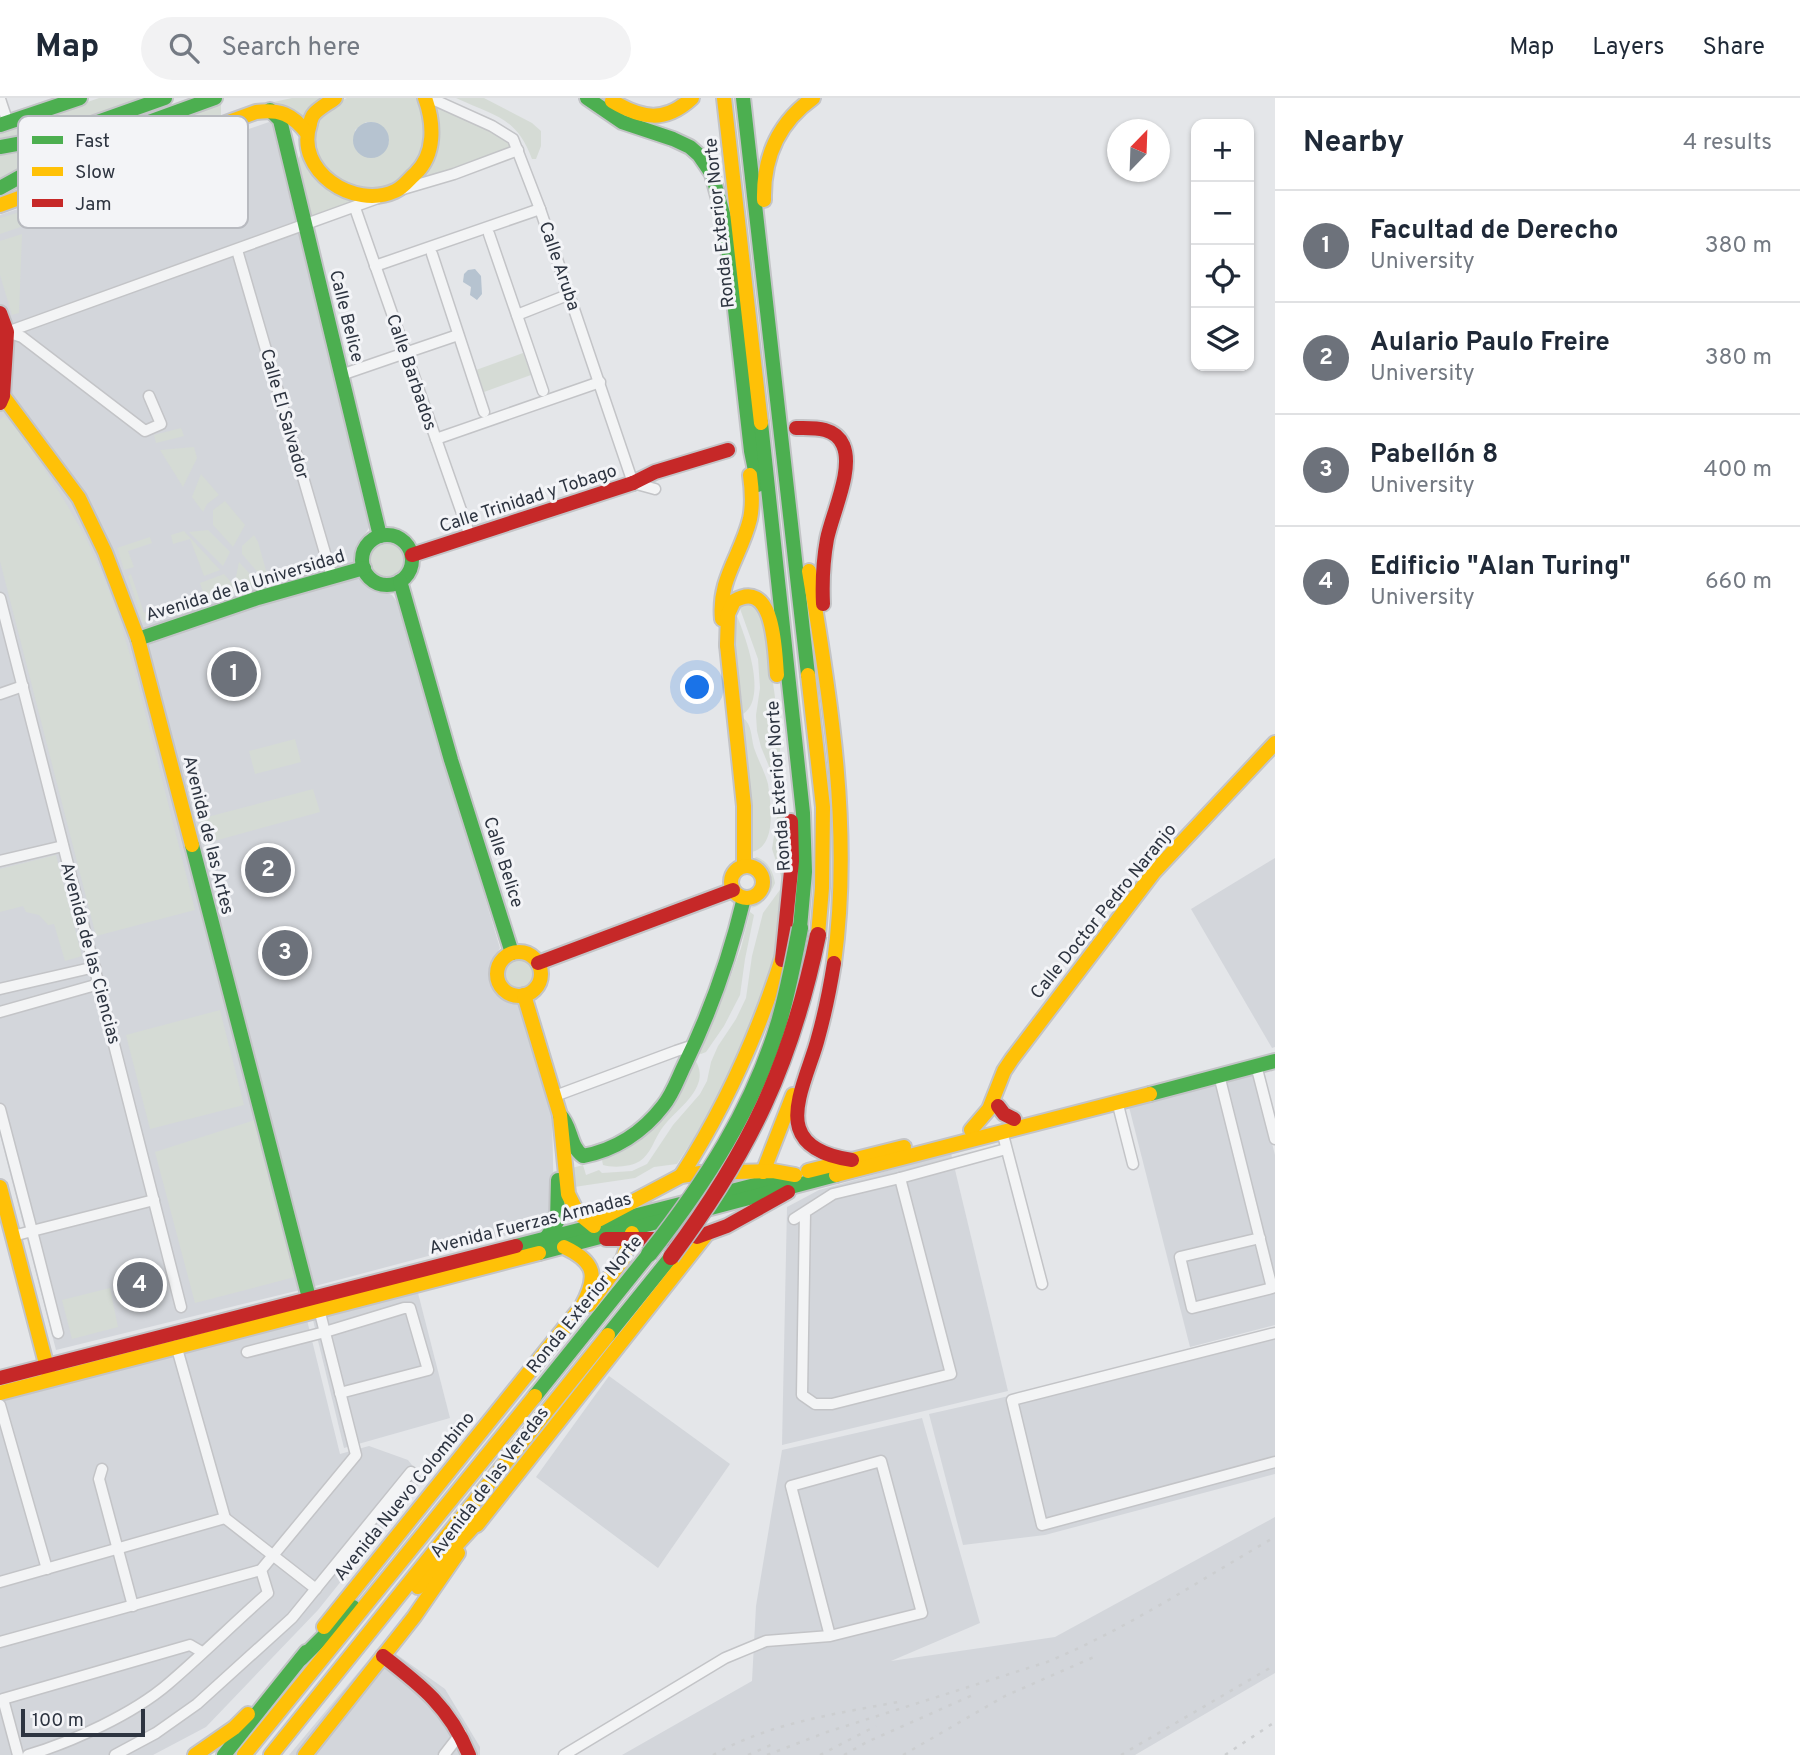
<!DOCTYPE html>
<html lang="en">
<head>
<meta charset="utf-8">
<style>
	:root { --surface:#fff; --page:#f2f2f3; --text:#1f2937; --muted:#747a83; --line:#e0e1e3; --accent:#6d727b }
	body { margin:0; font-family:Overpass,sans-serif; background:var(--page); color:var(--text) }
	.controls { position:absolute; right:21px; top:21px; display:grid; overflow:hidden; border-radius:14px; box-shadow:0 2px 5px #0004 }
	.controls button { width:63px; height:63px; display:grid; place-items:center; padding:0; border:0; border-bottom:2px solid var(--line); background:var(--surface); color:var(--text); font:35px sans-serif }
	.compass { position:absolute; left:1107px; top:21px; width:63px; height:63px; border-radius:50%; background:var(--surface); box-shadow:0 2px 5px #0004; rotate:23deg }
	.scale { position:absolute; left:21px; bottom:18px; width:124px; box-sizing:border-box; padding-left:7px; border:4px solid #2d3440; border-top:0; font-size:19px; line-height:24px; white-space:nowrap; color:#2d3440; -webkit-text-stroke:5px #f3f4f7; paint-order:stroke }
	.you { position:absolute; left:698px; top:590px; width:24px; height:24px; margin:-18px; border:5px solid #fff; border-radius:50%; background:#1a73e8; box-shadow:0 0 0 10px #1a73e833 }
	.badge { display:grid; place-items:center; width:46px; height:46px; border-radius:50%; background:var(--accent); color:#fff; font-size:23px; font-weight:700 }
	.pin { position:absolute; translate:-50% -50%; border:4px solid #fff; box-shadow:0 2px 7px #0006 }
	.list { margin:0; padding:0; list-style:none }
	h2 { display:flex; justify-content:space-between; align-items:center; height:91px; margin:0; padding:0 28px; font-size:30px }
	h2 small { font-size:23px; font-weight:400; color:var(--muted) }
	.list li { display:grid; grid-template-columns:46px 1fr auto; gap:21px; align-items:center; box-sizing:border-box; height:112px; padding:0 28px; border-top:2px solid var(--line) }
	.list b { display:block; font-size:26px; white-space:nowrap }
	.list p { margin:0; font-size:23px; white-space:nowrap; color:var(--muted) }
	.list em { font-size:23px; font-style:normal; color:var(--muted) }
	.icon { flex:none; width:38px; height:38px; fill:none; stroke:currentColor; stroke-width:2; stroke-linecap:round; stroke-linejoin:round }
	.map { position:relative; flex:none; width:1275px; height:1657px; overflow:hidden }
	header { display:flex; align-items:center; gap:42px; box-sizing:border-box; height:98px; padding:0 35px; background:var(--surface); border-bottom:2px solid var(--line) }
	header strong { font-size:33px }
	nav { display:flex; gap:38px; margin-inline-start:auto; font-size:24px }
	.search { width:490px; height:63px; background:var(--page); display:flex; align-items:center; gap:18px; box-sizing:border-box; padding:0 24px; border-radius:38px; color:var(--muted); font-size:26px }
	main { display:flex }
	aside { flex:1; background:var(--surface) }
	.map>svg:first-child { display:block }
</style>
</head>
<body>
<header>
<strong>Map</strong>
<div class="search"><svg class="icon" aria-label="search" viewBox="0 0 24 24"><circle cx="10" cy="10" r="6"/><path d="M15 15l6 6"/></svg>Search here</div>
<nav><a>Map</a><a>Layers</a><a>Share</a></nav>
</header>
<main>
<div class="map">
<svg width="1275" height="1657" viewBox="0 0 1275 1657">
	<rect width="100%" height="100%" fill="#e4e6e9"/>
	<g fill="#d3d6db">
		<polygon points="269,24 273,27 370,428 356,451 355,469 359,479 369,488 392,497 397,504 500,850 491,867 490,880 493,889 499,896 518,904 552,1017 554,1110 549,1126 300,1192 56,1252 0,1037 0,117"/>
		<polygon points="1275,760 1275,949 1272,950 1191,811"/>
		<polygon points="1254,974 1275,1057 1275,1227 1190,1249 1128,1005"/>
		<polygon points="951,1055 1008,1293 782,1347 787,1109 819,1092"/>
		<polygon points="418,1195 450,1320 344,1350 313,1222"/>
		<polygon points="307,1222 340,1356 369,1348 408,1362 423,1381 318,1512 206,1629 153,1657 0,1657 0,1304"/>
		<polygon points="1275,1238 1275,1376 1045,1437 963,1447 929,1316"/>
		<polygon points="609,1278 730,1366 658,1470 536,1379"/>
		<polygon points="922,1320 980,1525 891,1563 1055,1539 1275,1419 1275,1575 1135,1657 622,1657 752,1583 756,1508 782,1352"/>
		<polygon points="382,1546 445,1591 480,1649 480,1657 289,1657"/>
	</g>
	<g fill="#d5dbd5" fill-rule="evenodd">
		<polygon points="99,0 142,0 51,32 0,40 0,35"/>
		<polygon points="292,0 323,0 304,21 284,7 269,5"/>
		<path d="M 347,0 L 416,0 L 423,9 L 428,28 L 427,50 L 406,82 L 377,95 L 359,93 L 334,84 L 318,67 L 312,32 L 321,13 ZM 366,24 L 374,24 L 386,32 L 389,44 L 381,57 L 362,57 L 356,52 L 355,32 Z"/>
		<path d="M 456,0 L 484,0 L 532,25 L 541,33 L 541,48 L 536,61 L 532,61 C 516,18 494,18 456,0 Z"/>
		<path d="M 221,6 L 221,17 L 212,25 L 15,92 C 42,60 176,22 221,6 Z"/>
		<polygon points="434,6 507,40 514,51 418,83"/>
		<polygon points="88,37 0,81 0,54"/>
		<path d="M 301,56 L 304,56 C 321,86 326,91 359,104 L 310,122 L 295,66 Z"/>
		<polygon points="30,111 33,119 39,117 41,122 0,136 0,120"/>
		<polygon points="22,136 19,215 12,217 0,177 0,143"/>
		<polygon points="523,255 531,277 484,294 476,272"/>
		<polygon points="4,318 21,335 63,400 85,438 102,475 118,516 135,574 195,812 96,838 0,463 0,322"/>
		<polygon points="181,330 184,338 156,345 154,337"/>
		<polygon points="194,349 197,360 183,389 160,352"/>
		<polygon points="201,376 219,397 207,406 203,414 192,399"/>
		<polygon points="225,403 245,427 233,449 213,427 213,412"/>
		<polygon points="208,432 230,454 223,468 189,434"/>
		<polygon points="184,433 220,472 204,478 190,441 173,446 171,437"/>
		<polygon points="254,437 258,444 267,476 260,477 242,456 242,448"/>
		<polygon points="150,439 152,445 128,453 134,469 124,472 117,450"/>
		<circle cx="387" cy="462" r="19"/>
		<polygon points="239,464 258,485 242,491 235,484"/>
		<polygon points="131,476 144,515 158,510 161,519 143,525 128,478"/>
		<polygon points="224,476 238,492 167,517 166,514 205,500 200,485"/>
		<polygon points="750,503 764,519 777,614 787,740 787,764 772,873 748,937 724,986 694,1040 677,1066 654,1069 635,1080 574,1089 572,1070 583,1067 586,1077 599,1072 602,1075 632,1073 647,1066 673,1027 700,996 707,983 711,964 718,948 736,921 746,900 752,858 763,815 782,789 782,781 772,751 777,719 773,678 761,649 757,633 756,617 760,590 758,561 738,505"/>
		<path d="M 735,513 C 744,535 769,599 743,616 L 733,529 Z"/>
		<path d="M 743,620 C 752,626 751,639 754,650 C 758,662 765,674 768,686 C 771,707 777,748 752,754 L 752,709 Z"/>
		<polygon points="295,641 301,664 255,676 249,653"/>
		<polygon points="313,691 320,714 207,745 200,721"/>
		<polygon points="56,757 82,858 65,863 54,826 48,827 39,817 26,814 23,808 0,814 0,771"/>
		<path d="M 756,759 C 768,763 773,773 775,785 C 771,795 763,808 751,810 C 754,807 760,804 764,799 C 776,785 770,768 754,761 Z"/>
		<polygon points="750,814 754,817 745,861 740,897 724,928 706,954 701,956 698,955 725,894 741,850"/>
		<circle cx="518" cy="874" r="17"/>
		<polygon points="220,912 244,1007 150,1031 126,937"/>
		<path d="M 695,962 C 699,968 701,975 699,983 C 693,1004 670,1016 659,1035 C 653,1045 650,1056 640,1063 C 631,1069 613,1070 603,1067 L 602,1062 C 652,1043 672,1007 695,962 Z"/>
		<polygon points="255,1022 272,1074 295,1179 195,1205 155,1054"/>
		<polygon points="110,1190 118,1229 72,1241 62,1202"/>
	</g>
	<g fill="#b6c3d0">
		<circle cx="371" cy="42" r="18"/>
		<polygon points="475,171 481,178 482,196 477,202 470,197 471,189 463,184 464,176 468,172"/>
	</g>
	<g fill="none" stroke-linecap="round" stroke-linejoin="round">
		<defs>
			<g id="street">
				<polyline points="430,0 492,28 513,41 540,111 633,385 655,391"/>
				<polyline points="0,1 8,25"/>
				<polyline points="403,91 454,76 518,52"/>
				<polyline points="355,110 470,438"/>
				<polyline points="489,136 543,293"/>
				<polyline points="237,152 332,479"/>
				<polyline points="432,156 484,314"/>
				<polyline points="375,168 540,111"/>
				<polyline points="517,217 565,198"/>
				<polyline points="7,234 378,100"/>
				<polyline points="7,234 22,239 145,333 161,326 149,298"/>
				<polyline points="411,253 458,237"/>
				<polyline points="341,277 405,255"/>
				<polyline points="436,341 600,284"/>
				<polyline points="0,500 181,1209"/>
				<polyline points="0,596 23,588"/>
				<polyline points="0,763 63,748"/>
				<polyline points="0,891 95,869"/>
				<polyline points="0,914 99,886"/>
				<polyline points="1256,967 1275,1041"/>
				<polyline points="1219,977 1272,1190 1192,1210 1180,1159 1260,1140"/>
				<polyline points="555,998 676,953 688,949 693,951"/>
				<polyline points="1117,1003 1133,1066"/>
				<polyline points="0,1011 32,1133 154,1102"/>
				<polyline points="1002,1033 1042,1186"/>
				<polyline points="900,1080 1006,1051"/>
				<polyline points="794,1121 833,1096 900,1080 951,1276 832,1306 815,1306 802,1297 805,1114"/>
				<polyline points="13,1138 32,1133 58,1235"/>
				<polyline points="1275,1235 1012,1302 1042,1427 1275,1364"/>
				<polyline points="176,1247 225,1420 316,1491"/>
				<polyline points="247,1254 325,1234 404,1210 410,1210 428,1272 340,1295"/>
				<polyline points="0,1307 47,1471"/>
				<polyline points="102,1371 99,1381 133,1508"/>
				<polyline points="0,1484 225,1420"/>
				<polyline points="0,1544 261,1472 356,1357 319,1211"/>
				<polyline points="18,1657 3,1601 190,1547 202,1554"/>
				<path d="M 28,1657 C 72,1644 133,1616 168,1586 C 202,1557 234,1525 268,1495 L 261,1472"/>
				<polyline points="115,1657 156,1635 197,1606 292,1520 411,1374"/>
				<polyline points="444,1657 461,1635"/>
				<polyline points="564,1657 725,1560 766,1543 830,1538 791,1388 881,1363 922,1515 830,1538"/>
			</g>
			<g id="fast">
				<polyline points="587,0 622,24 673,41 690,49 699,57 712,76 725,123 751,353 758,387"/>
				<polyline points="743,0 808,577"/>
				<polyline points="270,12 280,22 380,438"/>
				<polyline points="0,27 80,0"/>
				<polyline points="0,49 55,39 165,0"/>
				<polyline points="0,90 63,55 215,0"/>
				<polyline points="761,325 803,715 805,774 800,830"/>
				<circle cx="387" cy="462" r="25"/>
				<polyline points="400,483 451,662 512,855"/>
				<polyline points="138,541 258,500 364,470"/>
				<polyline points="192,747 309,1200 316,1207"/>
				<polyline points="1150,996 1275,963"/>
				<path d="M 560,1017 C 572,1029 569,1048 583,1058 C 615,1052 643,1034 663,1008 C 673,996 678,980 685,966 C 711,913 730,858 744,800"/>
				<polyline points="546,1140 557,1124 558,1082"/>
				<polyline points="516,1148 782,1080"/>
				<polyline points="539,1155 836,1077"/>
				<polyline points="608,1237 671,1159"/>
				<polyline points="535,1298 649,1156"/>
				<polyline points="301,1561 353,1509"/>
				<polyline points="224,1657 306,1554"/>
			</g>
			<g id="slow">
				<path d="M 335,0 C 329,5 319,10 314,16 C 312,18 310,24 310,26 C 294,73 354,112 395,93 C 403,90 409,81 415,76 C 436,56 434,25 425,0"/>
				<polyline points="724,0 761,325"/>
				<path d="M 612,3 C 642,21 665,25 692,0"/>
				<path d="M 764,102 C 763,60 778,25 813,0"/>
				<path d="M 0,107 L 256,14 C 280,11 292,16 307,35"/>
				<polyline points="3,298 79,400 105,454 138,541 192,747"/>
				<path d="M 809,473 C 831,602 852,735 834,865"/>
				<path d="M 722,521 C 718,481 741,458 750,421 C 753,407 752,391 750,377"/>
				<polyline points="727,547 744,708 744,768"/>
				<path d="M 727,547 L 728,516 L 734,503 C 775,479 775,555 777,577"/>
				<polyline points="808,577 823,709 822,790 818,837"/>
				<circle cx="747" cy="784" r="16"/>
				<circle cx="519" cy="876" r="22"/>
				<polyline points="524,897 560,1017 568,1096 577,1114 594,1128"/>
				<polyline points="971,1032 989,1011 1004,973 1012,961 1154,774 1275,645"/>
				<polyline points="808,1073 904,1049"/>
				<polyline points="763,1074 793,997"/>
				<polyline points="836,1077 1150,996"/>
				<path d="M 681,1078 C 726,1008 759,934 784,854"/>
				<polyline points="0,1089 49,1277"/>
				<polyline points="600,1121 681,1078 700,1075 773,1073 795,1077"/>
				<polyline points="589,1207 623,1161 632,1135"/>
				<polyline points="0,1295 539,1155"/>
				<polyline points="477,1427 706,1137"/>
				<polyline points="418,1489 482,1419"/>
				<path d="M 324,1529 L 582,1208 C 598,1178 596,1164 564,1149"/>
				<polyline points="195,1657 234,1630 248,1616"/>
				<polyline points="244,1657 535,1298"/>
				<polyline points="271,1657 608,1237"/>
				<polyline points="305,1657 414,1519 458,1455"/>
			</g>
			<g id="jam">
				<polyline points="0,215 7,234 3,298 0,305"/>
				<path d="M 796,330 C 813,330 835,328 843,347 C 854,371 832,416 827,441 C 823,463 822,484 823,506"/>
				<polyline points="633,385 655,374 728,352"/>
				<polyline points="412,457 633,385"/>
				<polyline points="782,862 792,763 791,723"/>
				<polyline points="538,865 733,792"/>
				<path d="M 834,865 C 830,890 825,915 818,940 C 812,965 791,1006 799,1030 C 806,1052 831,1059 852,1062"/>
				<polyline points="998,1008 1004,1016 1014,1021"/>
				<polyline points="697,1139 727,1128 788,1094"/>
				<polyline points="606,1141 666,1141"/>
				<polyline points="0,1280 516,1148"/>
				<path d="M 383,1558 C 422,1588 450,1610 469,1657"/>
			</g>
		</defs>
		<use href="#street" stroke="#c3c4c7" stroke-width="13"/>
		<use href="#fast" stroke="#c3c4c7" stroke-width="18"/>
		<use href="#slow" stroke="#c3c4c7" stroke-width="18"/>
		<use href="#jam" stroke="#c3c4c7" stroke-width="18"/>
		<use href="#street" stroke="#f3f4f5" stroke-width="10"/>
		<use href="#fast" stroke="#4caf50" stroke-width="14"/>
		<use href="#slow" stroke="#ffc107" stroke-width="14"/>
		<use href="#jam" stroke="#c62828" stroke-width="14"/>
		<g stroke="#ccced0" stroke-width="2.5" stroke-dasharray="3.5 7" stroke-linecap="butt">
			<path d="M 713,1657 C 770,1625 834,1616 898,1604"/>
			<polyline points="748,1657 773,1646"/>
			<path d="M 767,1657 L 827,1634 L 1047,1564 C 1127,1531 1200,1482 1275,1439"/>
			<polyline points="820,1657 876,1628"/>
			<polyline points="844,1657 867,1644 973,1597"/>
			<polyline points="903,1657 1005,1598 1094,1559"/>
			<polyline points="1121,1657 1275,1567"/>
			<polyline points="1225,1657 1275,1624"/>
		</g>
		<defs>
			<path id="fast-bridge" d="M 649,1156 C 705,1085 753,1011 779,924 C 788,893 794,861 800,830"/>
			<path id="jam-bridge" d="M 671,1159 C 750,1053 791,967 818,837"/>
		</defs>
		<use href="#fast-bridge" stroke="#b7b9bd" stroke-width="19" stroke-linecap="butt"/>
		<use href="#jam-bridge" stroke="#b7b9bd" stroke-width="19" stroke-linecap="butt"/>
		<use href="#fast-bridge" stroke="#4caf50" stroke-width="16"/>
		<use href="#jam-bridge" stroke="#c62828" stroke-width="16"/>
	</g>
	<g text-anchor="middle" stroke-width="6" stroke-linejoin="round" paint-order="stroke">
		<g font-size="18" fill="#2d3440" stroke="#f3f4f7">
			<text transform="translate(719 125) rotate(-96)" y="6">Ronda Exterior Norte</text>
			<text transform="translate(560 168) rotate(71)" y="6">Calle Aruba</text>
			<text transform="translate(347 218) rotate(76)" y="6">Calle Belice</text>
			<text transform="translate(412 274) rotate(71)" y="6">Calle Barbados</text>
			<text transform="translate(285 316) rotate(74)" y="6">Calle El Salvador</text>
			<text transform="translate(528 400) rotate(-18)" y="6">Calle Trinidad y Tobago</text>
			<text transform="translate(245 487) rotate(-17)" y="6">Avenida de la Universidad</text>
			<text transform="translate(778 688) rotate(-94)" y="6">Ronda Exterior Norte</text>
			<text transform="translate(209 737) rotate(76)" y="6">Avenida de las Artes</text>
			<text transform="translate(504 764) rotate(72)" y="6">Calle Belice</text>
			<text transform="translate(1103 813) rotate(-51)" y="6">Calle Doctor Pedro Naranjo</text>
			<text transform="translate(91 855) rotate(75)" y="6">Avenida de las Ciencias</text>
			<text transform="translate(530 1125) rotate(-14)" y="6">Avenida Fuerzas Armadas</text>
			<text transform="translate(584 1206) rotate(-51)" y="6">Ronda Exterior Norte</text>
			<text transform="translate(489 1384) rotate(-53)" y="6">Avenida de las Veredas</text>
			<text transform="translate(404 1398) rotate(-51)" y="6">Avenida Nuevo Colombino</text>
		</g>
	</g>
	<rect x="18" y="18" width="230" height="112" rx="10" fill="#f3f4f7" stroke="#b8bac0" stroke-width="2"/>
	<rect x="32" y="38" width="31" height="8" fill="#4caf50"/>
	<rect x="32" y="69" width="31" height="9" fill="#ffc107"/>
	<rect x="32" y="101" width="31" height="8" fill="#c62828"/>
	<g font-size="19" fill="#2d3440">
		<text x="75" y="49">Fast</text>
		<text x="75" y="80">Slow</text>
		<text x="75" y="112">Jam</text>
	</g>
</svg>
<div class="controls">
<button>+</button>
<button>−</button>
<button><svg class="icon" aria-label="locate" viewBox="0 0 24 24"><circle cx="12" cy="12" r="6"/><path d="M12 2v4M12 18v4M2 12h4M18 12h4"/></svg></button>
<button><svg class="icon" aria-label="layers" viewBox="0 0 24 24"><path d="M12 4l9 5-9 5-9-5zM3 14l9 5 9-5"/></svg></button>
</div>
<svg class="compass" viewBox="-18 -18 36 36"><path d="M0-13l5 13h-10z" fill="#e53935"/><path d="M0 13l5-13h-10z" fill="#747a83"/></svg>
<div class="scale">100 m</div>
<div class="you"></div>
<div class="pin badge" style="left:234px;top:576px">1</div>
<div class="pin badge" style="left:268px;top:772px">2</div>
<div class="pin badge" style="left:285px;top:855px">3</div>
<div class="pin badge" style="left:140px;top:1187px">4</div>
</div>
<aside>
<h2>Nearby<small>4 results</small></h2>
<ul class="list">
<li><span class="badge">1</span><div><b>Facultad de Derecho</b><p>University</p></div><em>380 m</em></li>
<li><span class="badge">2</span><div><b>Aulario Paulo Freire</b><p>University</p></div><em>380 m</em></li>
<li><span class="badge">3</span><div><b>Pabellón 8</b><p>University</p></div><em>400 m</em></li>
<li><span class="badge">4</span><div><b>Edificio &quot;Alan Turing&quot;</b><p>University</p></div><em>660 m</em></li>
</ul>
</aside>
</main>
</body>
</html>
